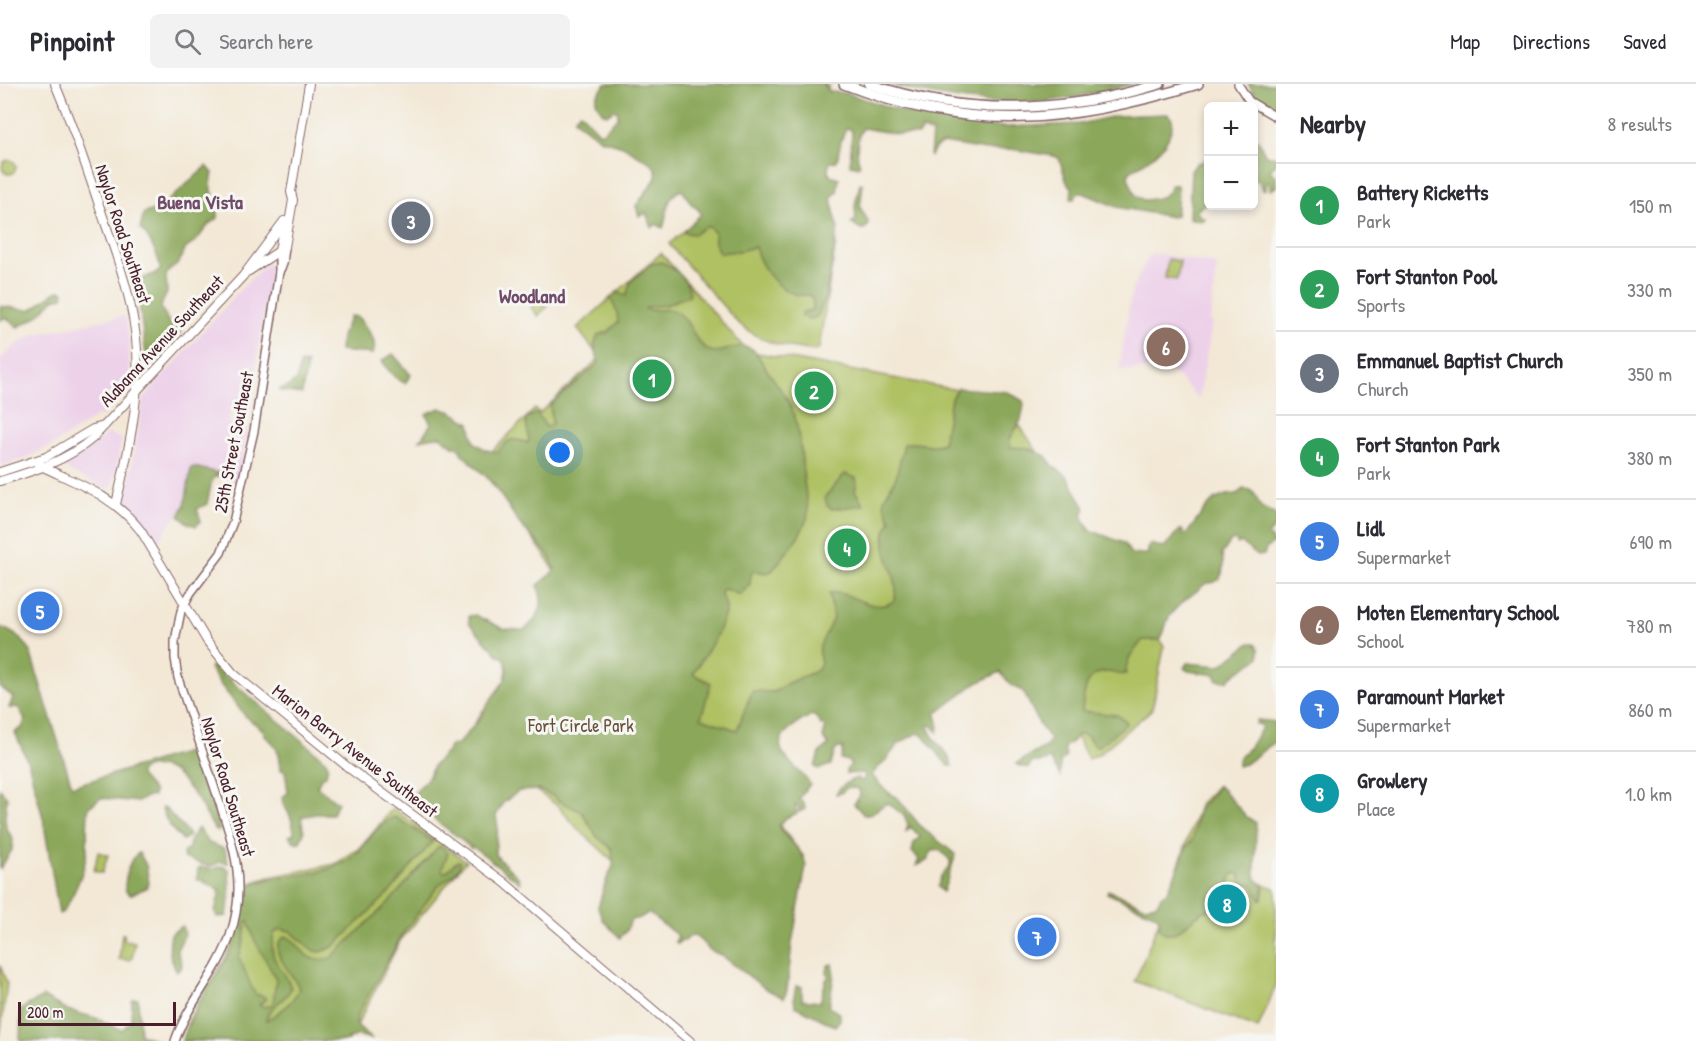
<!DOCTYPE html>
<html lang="en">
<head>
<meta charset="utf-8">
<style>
	:root { --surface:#fff; --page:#f2f2f3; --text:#2b2b33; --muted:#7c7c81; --line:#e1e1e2; --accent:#d1495b }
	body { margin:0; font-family:"Patrick Hand",sans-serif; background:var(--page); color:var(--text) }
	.controls { position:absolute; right:18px; top:18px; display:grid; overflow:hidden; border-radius:9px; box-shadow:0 3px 9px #0003 }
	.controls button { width:54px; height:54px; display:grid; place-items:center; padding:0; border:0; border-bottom:2px solid var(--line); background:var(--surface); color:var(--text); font:30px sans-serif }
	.scale { position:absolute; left:18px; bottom:15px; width:158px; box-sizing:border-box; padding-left:6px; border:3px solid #4a1f2b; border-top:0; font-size:16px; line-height:21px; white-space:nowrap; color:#4a1f2b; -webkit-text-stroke:4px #f6f6f2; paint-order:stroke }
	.you { position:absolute; left:560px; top:369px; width:21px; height:21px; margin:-15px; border:4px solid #fff; border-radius:50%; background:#1a73e8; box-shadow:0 0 0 9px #1a73e833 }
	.badge { display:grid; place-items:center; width:39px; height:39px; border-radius:50%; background:var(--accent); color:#fff; font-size:20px; font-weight:700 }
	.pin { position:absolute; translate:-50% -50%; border:3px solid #fff; box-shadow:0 2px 6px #0006 }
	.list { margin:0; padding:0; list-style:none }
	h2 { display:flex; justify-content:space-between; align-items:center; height:78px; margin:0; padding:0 24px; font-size:26px }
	h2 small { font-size:20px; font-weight:400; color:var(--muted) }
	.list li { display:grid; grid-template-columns:39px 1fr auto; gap:18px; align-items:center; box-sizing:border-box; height:84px; padding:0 24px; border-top:2px solid var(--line) }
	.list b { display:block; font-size:22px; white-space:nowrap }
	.list p { margin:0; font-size:20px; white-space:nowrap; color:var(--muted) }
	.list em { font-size:20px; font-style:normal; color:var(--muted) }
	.icon { flex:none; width:33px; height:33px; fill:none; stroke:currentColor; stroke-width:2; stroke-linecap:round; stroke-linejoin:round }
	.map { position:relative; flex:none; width:1276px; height:957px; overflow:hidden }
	header { display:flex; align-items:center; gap:36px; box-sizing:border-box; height:84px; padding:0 30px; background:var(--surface); border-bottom:2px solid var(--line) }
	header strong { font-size:28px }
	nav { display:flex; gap:33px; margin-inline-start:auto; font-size:21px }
	.search { width:420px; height:54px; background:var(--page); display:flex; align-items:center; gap:15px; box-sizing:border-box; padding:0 21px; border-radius:9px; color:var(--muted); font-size:22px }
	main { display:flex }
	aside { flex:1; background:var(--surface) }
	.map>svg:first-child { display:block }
</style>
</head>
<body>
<header>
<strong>Pinpoint</strong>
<div class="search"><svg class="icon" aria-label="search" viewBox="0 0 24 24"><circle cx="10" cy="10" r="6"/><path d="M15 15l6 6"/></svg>Search here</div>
<nav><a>Map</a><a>Directions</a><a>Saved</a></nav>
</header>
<main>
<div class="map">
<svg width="1276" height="957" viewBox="0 0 1276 957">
	<rect width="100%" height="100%" fill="#f6f6f2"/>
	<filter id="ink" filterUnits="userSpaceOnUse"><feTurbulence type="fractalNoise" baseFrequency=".0167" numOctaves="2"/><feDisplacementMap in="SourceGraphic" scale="12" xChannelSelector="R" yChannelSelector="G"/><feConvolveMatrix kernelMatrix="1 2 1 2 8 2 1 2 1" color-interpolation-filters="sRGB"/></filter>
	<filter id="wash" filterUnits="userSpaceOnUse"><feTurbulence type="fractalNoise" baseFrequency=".008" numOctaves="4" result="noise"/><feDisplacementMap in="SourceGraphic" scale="24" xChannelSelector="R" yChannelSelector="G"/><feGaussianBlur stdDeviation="1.35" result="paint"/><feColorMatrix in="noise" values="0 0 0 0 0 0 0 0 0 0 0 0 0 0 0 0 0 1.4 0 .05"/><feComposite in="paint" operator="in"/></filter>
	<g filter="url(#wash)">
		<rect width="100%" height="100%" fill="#f3e8d6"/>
		<g fill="#edd1e9">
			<polygon points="1154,169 1217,181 1210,237 1212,240 1199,315 1177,292 1169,287 1157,285 1119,286 1132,205 1149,172"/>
			<polygon points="271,179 250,325 232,321 228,339 248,344 238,394 192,384 182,425 157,458 126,415 144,314 240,206 263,183"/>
			<polygon points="123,232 126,234 129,257 130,301 119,315 102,332 97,332 55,360 21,376 0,382 0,275 16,261 32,251"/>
			<polygon points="108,349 122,355 112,403 107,405 67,386 65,383 66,379 94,361"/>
		</g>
		<g fill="#afc164" stroke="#7c7048" stroke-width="1.5">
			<path d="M 665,0 L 825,0 L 829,2 L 805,63 L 799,116 L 836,158 L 819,264 L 815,267 C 782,262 764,261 737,238 L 669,160 L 707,127 Z"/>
			<circle cx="9" cy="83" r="7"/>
			<polygon points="661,169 747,267 958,306 998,310 1141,519 1164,563 1153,621 1151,626 1099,670 1088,675 1022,547 806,625 772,652 755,709 804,773 794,847 737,842 645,806 577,744 558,722 522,697 502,714 471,765 450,745 460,664 483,626 496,617 561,497 544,470 478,381 535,325 540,329 600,274 577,244"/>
			<polygon points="1168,175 1180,177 1177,196 1165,194"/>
			<polygon points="541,214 548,222 538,232 531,223"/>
			<polygon points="1218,701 1248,739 1249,794 1276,805 1276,901 1258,945 1135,897 1163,827 1200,719"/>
			<polygon points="393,724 466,777 400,857 349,957 182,957 188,937 204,906 222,880 240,839 246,801 265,794 335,780 360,764"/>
			<polygon points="98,768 108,771 102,789 94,787"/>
			<polygon points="122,850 124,850 124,856 135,858 132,874 130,876 119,875"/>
			<polygon points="0,881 7,900 0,952"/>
		</g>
		<g fill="#8ba75a" stroke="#6a6342" stroke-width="1.5" fill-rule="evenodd">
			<path d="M 606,0 L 823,0 L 830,8 L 846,9 L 907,29 L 977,42 L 1006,43 L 1079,40 L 1116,32 L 1167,30 C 1174,34 1173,38 1171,46 C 1165,67 1147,77 1130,87 L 1128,93 L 1135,111 L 1143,116 C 1154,115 1169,114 1171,101 L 1177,101 L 1178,112 L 1176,132 L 1172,133 L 1117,123 L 1083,109 L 1078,109 L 1074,115 L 1071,115 L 1072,103 L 1067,99 L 1059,74 L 1054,72 L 1011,65 L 986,66 L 943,59 L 936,63 L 930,73 L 932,49 L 922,46 L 919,51 L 896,50 L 863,44 C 857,52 855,71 860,80 L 858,82 L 850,81 L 852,48 L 850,45 L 846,44 L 841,57 L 837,77 L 829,79 L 828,88 L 830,91 L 839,94 L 837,108 L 831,114 L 838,144 L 826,212 L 818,232 L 811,235 L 801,232 L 803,228 L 812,226 L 813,218 L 811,212 C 806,210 803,212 797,211 C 776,205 760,182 755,163 L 739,167 L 719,169 L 715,160 L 715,149 L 709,143 L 705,143 L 695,150 L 685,149 L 685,146 L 701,130 L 698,125 L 693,122 L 682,106 C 665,111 668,131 663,144 L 656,140 L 652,144 L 646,129 L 639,132 L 636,122 L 656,94 L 656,86 L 651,79 L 623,62 L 600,55 L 575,36 L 575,33 L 580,28 L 600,49 L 604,47 L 618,33 L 618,28 L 614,26 L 608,30 L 603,29 C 592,15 594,13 606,0 Z"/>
			<path d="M 889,0 L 1134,0 C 1106,7 1078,14 1049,17 C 996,22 939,15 889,0 Z"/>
			<polygon points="1248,0 1276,0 1276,25 1256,13"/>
			<polygon points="1254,55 1259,57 1265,71 1276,73 1276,79 1270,87 1276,92 1276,103 1270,106 1270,100 1267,98 1266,105 1263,106 1260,98 1254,95"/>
			<polygon points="1208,73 1206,118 1196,128 1205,135 1199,137 1189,134 1191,87 1197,79 1202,78"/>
			<path d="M 207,82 L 213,89 C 207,110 219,114 218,134 L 209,140 L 196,157 L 184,166 L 179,179 L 170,186 L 166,191 L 167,209 L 162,219 L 161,224 L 170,240 L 182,246 L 159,272 L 152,273 L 146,271 L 139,219 L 145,206 L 142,200 L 142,195 L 160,187 C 161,176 149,152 140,145 L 144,129 L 159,125 Z"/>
			<polygon points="860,99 863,100 860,123 868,137 868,142 864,145 859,145 851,139 856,136 855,121"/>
			<path d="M 661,178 C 675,184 688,195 690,211 L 666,221 L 647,223 L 645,225 C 654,228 664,224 672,226 C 691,232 692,257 708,266 C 722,273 738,256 752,265 C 758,268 761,278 765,283 C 772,294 782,305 788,317 C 801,342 801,370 804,397 C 805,409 810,422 807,434 C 801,453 784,471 772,487 L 767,489 L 754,487 L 751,490 L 750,500 L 740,511 L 725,505 L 722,506 L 721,511 L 726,522 L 726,527 L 715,555 L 693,590 L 711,599 L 701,634 L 737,646 L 752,607 L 774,608 L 788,599 L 818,586 L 821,579 L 819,570 L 820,562 L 833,534 L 829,509 C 852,505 870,532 894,517 C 902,494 881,473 885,450 C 885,445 888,441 891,437 L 884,420 L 884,415 L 896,393 L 904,360 C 916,356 931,365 943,359 L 951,314 L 958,304 L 1008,308 L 1023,317 L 1024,321 L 1021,336 L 1010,355 L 1010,363 L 1028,364 L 1046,372 L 1053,382 L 1067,392 L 1085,424 L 1082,432 L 1087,445 L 1124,459 L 1131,470 L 1147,470 L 1148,469 L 1148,463 L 1151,460 L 1163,464 L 1180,446 L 1183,446 L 1183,451 L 1187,449 C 1203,431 1208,410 1237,410 L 1243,405 C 1257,405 1255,414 1261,423 L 1276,431 L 1276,442 L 1268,451 L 1274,459 L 1266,465 L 1264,471 L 1258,472 L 1241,459 L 1237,460 L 1236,456 L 1231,457 L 1222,470 C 1224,483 1225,501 1206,499 C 1195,510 1181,517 1171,530 C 1165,537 1166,548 1160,556 L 1143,556 L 1141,558 C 1133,569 1125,576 1126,590 C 1118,592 1114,588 1106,588 C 1085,588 1084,610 1082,627 L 1117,631 L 1126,637 L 1126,640 L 1098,663 L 1095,662 L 1086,651 L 1078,650 L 1073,657 L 1064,663 L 1066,673 L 1060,678 L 1060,692 L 1050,675 L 1041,678 L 1033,678 L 1028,684 L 1017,681 L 1017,679 L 1047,662 L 1050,655 L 1041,643 L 1023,607 L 1012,602 L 1000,588 L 975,600 L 937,629 L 936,631 L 939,643 L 938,648 L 932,641 L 928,642 C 932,659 949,666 952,682 L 948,682 L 923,651 L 917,649 L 898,660 L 887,675 L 872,690 C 875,697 889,711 897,713 L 921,743 L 955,770 L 954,776 L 943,808 L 938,803 L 941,792 L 950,781 L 950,776 L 940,766 L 932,767 L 927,777 L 916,782 L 919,775 L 912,768 L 914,759 L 920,753 L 911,743 L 906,748 L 908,740 L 904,731 L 887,719 L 869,731 L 864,731 L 854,720 L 860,711 L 859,705 L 848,703 L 841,709 L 836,710 C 839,703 851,695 858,694 L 862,698 L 865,693 L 863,689 L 846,690 L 846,686 L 851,681 L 848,677 L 841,675 L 843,664 L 838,664 L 835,667 L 831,681 L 819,685 L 815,683 L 819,669 L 829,661 L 823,654 L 826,642 L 823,640 L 821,641 L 816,633 L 811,631 C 804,636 797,639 791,644 C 762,665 800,683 810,700 L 799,715 L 804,719 L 805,725 L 799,728 L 799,722 L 795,721 L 797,729 L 786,734 L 779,741 C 783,756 803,762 806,782 L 792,859 L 787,906 L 784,914 L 766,905 L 721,871 L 711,867 L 695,851 L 690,852 L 685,857 L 681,856 L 678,860 L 675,858 L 678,852 L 648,829 L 640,834 L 631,836 L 626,847 L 620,854 L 603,836 L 598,823 L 606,797 L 613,782 L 612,765 L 597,753 L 582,728 L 559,717 L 553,712 L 539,706 L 519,707 L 503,719 L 496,732 L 498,744 L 495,768 L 499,775 L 519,794 L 520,799 L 484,771 L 451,748 L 409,716 L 429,692 L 433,682 L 448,667 L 450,661 L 458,660 L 482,632 L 489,618 L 505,596 L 507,586 L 505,575 L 497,570 L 469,539 L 469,532 L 475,531 L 504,545 L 524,546 C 533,539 542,528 541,515 C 541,510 538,506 538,501 L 548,493 L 555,485 L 549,471 L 519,439 L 493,399 L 462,370 L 458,363 L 453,362 L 440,352 L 420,356 L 431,340 L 426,330 L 440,324 L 452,328 L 470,339 L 474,358 L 486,366 L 498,368 C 509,353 512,354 528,359 C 531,351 524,343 526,334 L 537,329 L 546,343 L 550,342 L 552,339 L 550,321 L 598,280 C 599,267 590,267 598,251 L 608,248 L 618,238 L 617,228 L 610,214 L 617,208 L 626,212 L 631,197 L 652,180 Z"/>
			<path d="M 61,206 L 64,208 L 63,213 L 54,215 L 38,232 L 18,243 L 5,233 L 0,237 L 0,222 L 29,226 C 41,222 48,210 61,206 Z"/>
			<path d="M 350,232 L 358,233 C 366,245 379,255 373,270 L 340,267 L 341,255 Z"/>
			<path d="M 393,270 L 411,291 L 405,299 C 396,296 387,286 382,277 Z"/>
			<polygon points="300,279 307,280 302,310 280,307 280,305 288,303 293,298 296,298"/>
			<polygon points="194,383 227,391 232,394 216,392 212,396 207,420 197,425 201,437 196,442 188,439 179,432 185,420 191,384"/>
			<polygon points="845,390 856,394 857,399 855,407 864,421 832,425 827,422 825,413"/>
			<path d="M 0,543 C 13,547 21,554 29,564 L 72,702 L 194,666 L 220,745 L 219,747 L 215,746 L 196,713 L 183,697 L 173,688 L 160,682 L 156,684 C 150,681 145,684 140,688 L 140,692 L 154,708 L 153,712 L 146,713 L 138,718 L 101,714 L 89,723 C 86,737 88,752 87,766 C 85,788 74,810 63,828 L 59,830 L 43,734 L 29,681 L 15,648 L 22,644 L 25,636 L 18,623 L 9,624 L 13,613 L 0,603 Z"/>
			<path d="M 1250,559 L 1255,559 L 1259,565 L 1259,574 C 1249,581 1235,588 1227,597 L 1217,596 L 1216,591 L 1188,587 L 1184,584 L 1187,579 L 1220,582 Z"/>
			<path d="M 212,581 L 326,677 L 328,681 L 326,691 L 321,694 L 317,702 L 338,719 L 332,730 L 315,730 L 301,733 L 304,748 L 300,758 L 295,758 L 289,752 L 294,750 L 294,748 C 293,742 292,737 290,732 C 287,724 282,722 282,713 L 288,709 C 287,701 286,694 285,687 L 281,686 L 279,670 L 273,659 L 265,652 L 263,646 L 246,633 L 220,600 L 210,584 Z"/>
			<polygon points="1257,636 1276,638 1276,657 1245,680 1238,682 1238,676 1242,670 1250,663 1262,644 1260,640 1256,640"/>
			<path d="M 1218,703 L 1222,705 L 1246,732 L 1256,739 L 1255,788 L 1256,795 L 1264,802 L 1262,815 L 1260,816 L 1253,801 L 1243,799 L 1239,790 L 1234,789 L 1230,795 L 1231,808 L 1219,810 L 1216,824 C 1211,826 1206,826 1202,828 C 1191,834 1170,863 1159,843 L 1159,835 L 1156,831 L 1107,809 L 1108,806 L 1144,822 L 1157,820 L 1161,812 L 1168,807 L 1187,763 L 1193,755 L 1198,726 Z"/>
			<polygon points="0,705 7,713 5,733 6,744 13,755 12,766 0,785"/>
			<path d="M 162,724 L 165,724 L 187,748 L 189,752 L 183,756 C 174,749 164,735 162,724 Z"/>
			<path d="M 395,733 L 433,757 L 390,808 L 333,863 L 321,868 L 314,867 L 290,847 L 280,845 L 274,849 C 267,881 283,879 291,904 C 286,917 268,923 266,936 C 279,930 293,918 299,905 C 296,890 262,866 286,852 C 304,860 301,882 331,874 L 391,816 L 438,763 L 441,762 L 448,769 L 442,785 L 443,788 L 446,788 L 457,777 L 460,777 C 460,790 446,794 439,801 L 405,846 L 359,928 L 356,935 L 357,941 L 372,955 L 358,951 L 345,957 L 182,957 C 194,923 218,895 233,862 C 241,844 241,819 248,804 C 265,792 287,793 307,790 C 320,788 335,783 347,777 C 366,766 374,740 395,733 ZM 248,837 L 254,855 L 276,895 L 273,920 L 266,923 L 259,921 L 266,915 L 263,912 L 255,910 C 249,898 244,885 239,873 L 244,858 L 246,839 Z"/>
			<polygon points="198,744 209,759 225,765 228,779 220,778 210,783 184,774 183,769 189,764 190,756"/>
			<path d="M 139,769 L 146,781 L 149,799 L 146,804 L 130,811 L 125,806 C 125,794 128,775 139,769 Z"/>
			<polygon points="221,782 229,785 230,809 227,832 217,833 215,828 220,806 197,795 198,785 201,783 211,786"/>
			<path d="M 182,842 L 185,850 L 177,866 L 182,881 L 181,885 L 177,887 C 169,874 168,865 171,850 Z"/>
			<polygon points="832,880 834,891 829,923 840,930 840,936 835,942 795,922 794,913 796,902 800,902 802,903 802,916 820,918 826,896 829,892 827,889 828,881"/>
			<polygon points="43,913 67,926 96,934 122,946 131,936 132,917 134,915 138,915 140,950 158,957 20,957 21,926 26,922"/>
		</g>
		<polygon fill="#6ebbe7" stroke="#5c6d89" stroke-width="1.5" points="810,293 823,295 823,322 801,318"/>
	</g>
	<g filter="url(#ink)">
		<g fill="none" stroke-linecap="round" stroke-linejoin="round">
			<defs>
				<g id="tertiary">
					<polyline points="1238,0 1249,17 1276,33"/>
					<polyline points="279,188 279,167"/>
					<path d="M 175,957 C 188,919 217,890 230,852 C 249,797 231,754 214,702 C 202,666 190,630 178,594 L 175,574 L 175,557 L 181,527 L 190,510 L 221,469 L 233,438 L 254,347 L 279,188 L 283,180 L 285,163"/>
				</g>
				<g id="secondary">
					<path d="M 55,0 C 72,39 85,80 99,121 C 115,168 134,215 137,266 C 140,317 128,370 116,420"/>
					<polyline points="279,167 284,139"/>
					<polyline points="249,187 285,163 293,116 291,108 309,0"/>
					<path d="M 36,377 L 43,383 C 81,401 114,412 141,447 L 207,557 L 233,589 L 350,685 L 504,798 L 690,957"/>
					<polyline points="0,388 46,373 93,345 104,342"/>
					<path d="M 0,397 C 34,387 66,377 93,354 L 243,192 L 284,137"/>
				</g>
				<g id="trunk">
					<path d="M 844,0 C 970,50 1071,39 1198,0"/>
					<path d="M 869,0 C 967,33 1062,29 1160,0"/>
				</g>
			</defs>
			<use href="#tertiary" stroke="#856567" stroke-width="10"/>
			<use href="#secondary" stroke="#856567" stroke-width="10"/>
			<use href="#trunk" stroke="#856567" stroke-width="12"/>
			<use href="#tertiary" stroke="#fff" stroke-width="7"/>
			<use href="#secondary" stroke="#fff" stroke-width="8"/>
			<use href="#trunk" stroke="#fff" stroke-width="9"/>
		</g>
	</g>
	<g text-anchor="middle" stroke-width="6" stroke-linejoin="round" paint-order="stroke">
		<g font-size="18" fill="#4a1f2b" stroke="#f6f6f2">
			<text transform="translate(123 150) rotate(72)" y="6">Naylor Road Southeast</text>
			<text transform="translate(162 257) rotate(-47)" y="6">Alabama Avenue Southeast</text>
			<text transform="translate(234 358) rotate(-79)" y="6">25th Street Southeast</text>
			<text transform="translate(355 667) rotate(38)" y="6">Marion Barry Avenue Southeast</text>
			<text transform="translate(228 703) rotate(73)" y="6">Naylor Road Southeast</text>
		</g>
		<g font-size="18" fill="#68503c" stroke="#f6f6f2">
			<text x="581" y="648">Fort Circle Park</text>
		</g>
		<g font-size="20" font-weight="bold" fill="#704b6a" stroke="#f6f6f2">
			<text x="200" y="125">Buena Vista</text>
			<text x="532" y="219">Woodland</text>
		</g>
	</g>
</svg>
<div class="controls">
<button>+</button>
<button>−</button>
</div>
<div class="scale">200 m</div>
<div class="you"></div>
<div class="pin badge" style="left:652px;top:295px;background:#2e9e5b">1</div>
<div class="pin badge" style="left:814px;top:307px;background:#2e9e5b">2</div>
<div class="pin badge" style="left:411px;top:137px;background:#6b7280">3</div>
<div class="pin badge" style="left:847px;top:464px;background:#2e9e5b">4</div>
<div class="pin badge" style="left:40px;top:527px;background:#3f7fe0">5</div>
<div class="pin badge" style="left:1166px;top:263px;background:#8d6e63">6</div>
<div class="pin badge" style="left:1037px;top:853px;background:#3f7fe0">7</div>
<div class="pin badge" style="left:1227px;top:820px;background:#0f9aa8">8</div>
</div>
<aside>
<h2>Nearby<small>8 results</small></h2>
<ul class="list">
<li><span class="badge" style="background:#2e9e5b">1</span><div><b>Battery Ricketts</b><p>Park</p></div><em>150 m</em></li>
<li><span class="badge" style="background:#2e9e5b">2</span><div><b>Fort Stanton Pool</b><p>Sports</p></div><em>330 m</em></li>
<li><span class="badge" style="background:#6b7280">3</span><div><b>Emmanuel Baptist Church</b><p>Church</p></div><em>350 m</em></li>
<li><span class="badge" style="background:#2e9e5b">4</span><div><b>Fort Stanton Park</b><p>Park</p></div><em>380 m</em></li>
<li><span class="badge" style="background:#3f7fe0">5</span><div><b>Lidl</b><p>Supermarket</p></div><em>690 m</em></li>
<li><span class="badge" style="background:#8d6e63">6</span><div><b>Moten Elementary School</b><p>School</p></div><em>780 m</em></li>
<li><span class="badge" style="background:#3f7fe0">7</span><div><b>Paramount Market</b><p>Supermarket</p></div><em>860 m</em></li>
<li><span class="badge" style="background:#0f9aa8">8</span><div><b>Growlery</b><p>Place</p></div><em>1.0 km</em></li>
</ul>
</aside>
</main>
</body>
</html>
